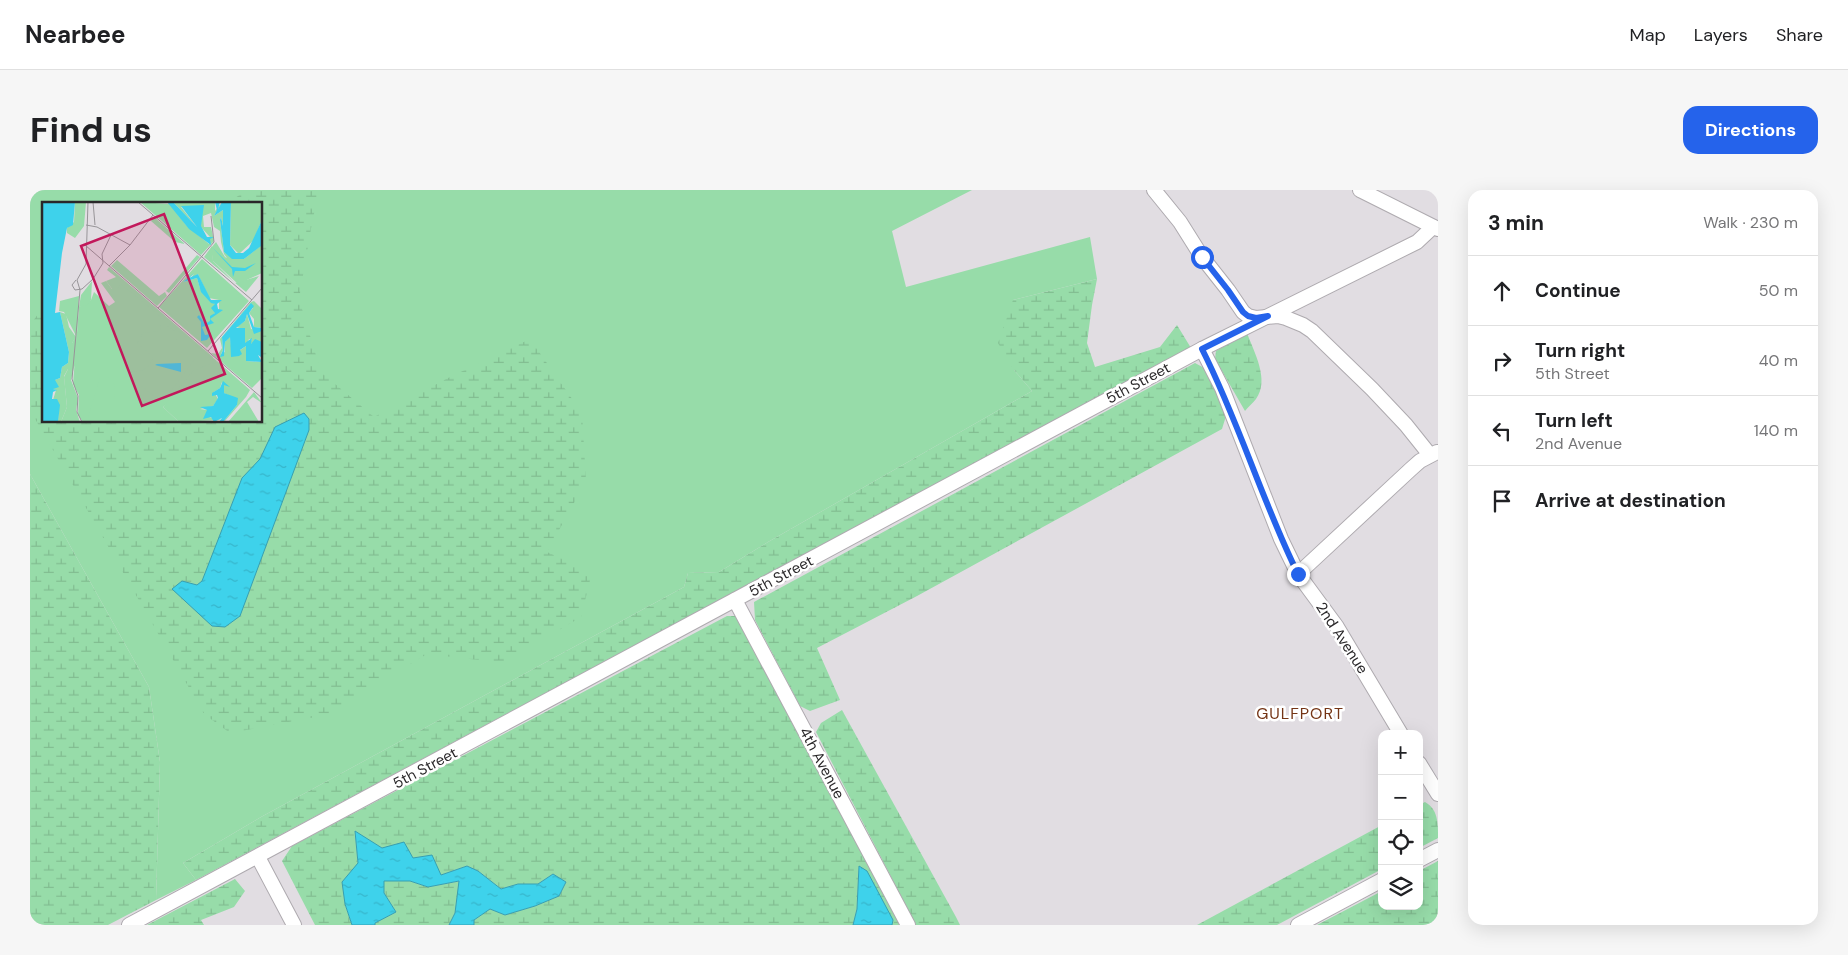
<!DOCTYPE html>
<html lang="en">
<head>
<meta charset="utf-8">
<style>
	:root { --surface:#fff; --page:#f6f6f6; --text:#202124; --muted:#757577; --line:#e0e0e0; --accent:#2563eb }
	body { margin:0; font-family:"DM Sans",sans-serif; background:var(--page); color:var(--text) }
	.controls { position:absolute; right:15px; bottom:15px; display:grid; overflow:hidden; border-radius:10px; box-shadow:0 5px 20px #0002 }
	.controls button { width:45px; height:45px; display:grid; place-items:center; padding:0; border:0; border-bottom:1px solid var(--line); background:var(--surface); color:var(--text); font:25px sans-serif }
	.stop { position:absolute; width:15px; height:15px; margin:-11px; border:4px solid #2563eb; border-radius:50%; background:#fff }
	.stop.end { background:#2563eb; border-color:#fff; box-shadow:0 1px 5px #0008 }
	.list { margin:0; padding:0; list-style:none }
	h2 { display:flex; justify-content:space-between; align-items:center; height:65px; margin:0; padding:0 20px; font-size:21px }
	h2 small { font-size:16px; font-weight:400; color:var(--muted) }
	.list li { display:grid; grid-template-columns:32px 1fr auto; gap:15px; align-items:center; box-sizing:border-box; height:70px; padding:0 20px; border-top:1px solid var(--line) }
	.list b { display:block; font-size:19px; white-space:nowrap }
	.list p { margin:0; font-size:16px; white-space:nowrap; color:var(--muted) }
	.list em { font-size:16px; font-style:normal; color:var(--muted) }
	.icon { flex:none; width:28px; height:28px; fill:none; stroke:currentColor; stroke-width:2; stroke-linecap:round; stroke-linejoin:round }
	.map { position:relative; flex:none; width:1408px; height:735px; overflow:hidden; border-radius:15px }
	header { display:flex; align-items:center; gap:30px; box-sizing:border-box; height:70px; padding:0 25px; background:var(--surface); border-bottom:1px solid var(--line) }
	header strong { font-size:24px }
	nav { display:flex; gap:28px; margin-inline-start:auto; font-size:18px }
	.intro { display:flex; align-items:center; justify-content:space-between; box-sizing:border-box; height:120px; padding:0 30px }
	h1 { margin:0; font-size:35px }
	.button { padding:12px 22px; border-radius:15px; background:var(--accent); color:#fff; font-size:18px; font-weight:700 }
	main { display:flex; gap:30px; padding:0 30px }
	aside { flex:1; background:var(--surface); border-radius:15px; box-shadow:0 5px 20px #0002 }
	.map>svg:first-child { display:block }
</style>
</head>
<body>
<header>
<strong>Nearbee</strong>
<nav><a>Map</a><a>Layers</a><a>Share</a></nav>
</header>
<div class="intro"><h1>Find us</h1><a class="button">Directions</a></div>
<main>
<div class="map">
<svg width="1408" height="735" viewBox="0 0 1408 735">
	<defs>
		<pattern id="wetland-marsh" width="20" height="14" patternUnits="userSpaceOnUse" patternTransform="scale(1.25)"><rect width="20" height="14" fill="#97dca9"/><path d="M1 5h8M5 5V1M11 12h8M15 12V8" fill="none" stroke="#82bd91"/></pattern>
		<pattern id="water-ripples" width="26" height="14" patternUnits="userSpaceOnUse" patternTransform="scale(1.25)"><rect width="26" height="14" fill="#3ed2eb"/><path d="M2 4q2-2 4 0t4 0M15 11q2-2 4 0t4 0" fill="none" stroke="#36b4ca"/></pattern>
	</defs>
	<rect width="100%" height="100%" fill="#e1dde2"/>
	<path fill="#97dca9" fill-rule="evenodd" d="M 0,0 L 942,0 L 862,41 L 876,97 L 1060,47 L 1067,89 L 983,110 L 984,180 L 1002,201 L 738,352 L 689,382 L 658,383 L 654,397 L 231,627 L 153,673 L 166,690 L 126,710 L 130,572 L 119,497 L 0,284 ZM 14,14 L 231,14 L 231,231 L 14,231 Z"/>
	<g fill="url(#wetland-marsh)" fill-rule="evenodd">
		<path d="M 217,0 L 291,0 L 283,27 L 269,109 L 291,182 L 344,227 L 418,188 L 500,149 L 552,223 L 556,291 L 517,362 L 562,382 L 551,427 L 474,473 L 397,464 L 296,525 L 200,543 L 174,524 L 0,220 L 0,135 L 14,116 L 14,231 L 231,231 L 231,14 L 196,14 ZM 245,237 L 182,436 L 152,391 L 167,395 L 172,391 L 212,288 L 230,269 Z"/>
		<polygon points="1067,89 1062,115 1057,153 1065,177 1130,157 1147,135 1161,158 166,690 153,673 231,627 654,397 658,383 689,382 738,352 1002,201 984,180 968,153 983,110"/>
		<path d="M 1217,143 C 1224,162 1240,190 1226,209 C 1223,213 1218,217 1215,221 L 1185,169 L 1186,161 Z"/>
		<polygon points="1165,173 1178,180 1196,226 1192,239 887,406 787,458 810,510 780,521 770,516 725,430 724,412"/>
		<polygon points="0,284 119,497 130,572 126,710 78,735 0,735"/>
		<polygon points="697,426 708,426 871,735 862,735 863,730 829,676 827,719 823,735 444,735 444,730 460,719 475,725 505,716 529,706 536,692 523,684 508,694 488,694 471,699 448,681 437,676 411,685 383,668 352,658 325,642 328,673 315,714 322,735 285,735 252,671 262,656"/>
		<polygon points="812,520 926,727 930,735 886,735 786,542 791,533"/>
		<path d="M 1395,612 C 1408,619 1408,633 1408,648 L 1389,658 L 1389,615 Z"/>
		<polygon points="1352,635 1352,679 1247,735 1167,735"/>
		<polygon points="1408,671 1408,735 1287,735 1352,701 1352,716 1389,716 1389,681"/>
		<polygon points="205,689 215,701 204,717 171,730 174,735 117,735"/>
		<polygon points="353,691 380,691 398,697 430,691 425,723 419,735 345,735 345,733 366,722 354,703"/>
	</g>
	<g fill="url(#water-ripples)" stroke="#389fb1">
		<polygon points="274,223 279,229 279,240 210,426 195,437 182,436 142,399 152,391 167,395 172,391 212,288 230,269 245,237"/>
		<polygon points="325,641 352,658 374,652 383,668 402,665 411,685 437,676 448,681 471,699 488,694 508,694 523,684 536,692 529,706 505,716 475,725 460,719 444,730 444,735 419,735 425,723 429,691 398,697 380,691 354,691 354,703 366,722 345,733 345,735 322,735 315,714 312,692 328,673"/>
		<polygon points="829,676 837,681 863,730 862,735 823,735 827,719"/>
	</g>
	<g fill="none" stroke-linecap="round" stroke-linejoin="round">
		<defs>
			<g id="minor">
				<polyline points="1124,0 1150,32 1172,67 1198,100 1213,122 1218,126 1226,128 1248,126 1256,128 1273,135 1282,141 1342,199 1376,235 1400,265"/>
				<polyline points="1330,0 1408,39"/>
				<polyline points="1172,159 1192,198 1251,349 1268,384 1307,437 1371,544"/>
				<polyline points="1268,384 1381,279 1390,271 1407,262"/>
				<polyline points="705,410 878,735"/>
				<polyline points="1389,573 1408,604"/>
				<polyline points="228,667 264,735"/>
				<polyline points="1389,670 1408,660"/>
				<polyline points="99,735 1172,159 1387,52 1403,37"/>
				<polyline points="1268,735 1352,690"/>
			</g>
		</defs>
		<use href="#minor" stroke="#aeaaaf" stroke-width="16"/>
		<use href="#minor" stroke="#fff" stroke-width="14"/>
	</g>
	<g fill="none" stroke-linecap="round" stroke-linejoin="round">
		<path stroke="#2563eb" stroke-width="6" d="M 1172,67 L 1198,100 L 1213,122 L 1218,126 L 1226,128 L 1238,126 L 1172,159 C 1209,232 1232,311 1268,384"/>
	</g>
	<g text-anchor="middle" stroke-width="5" stroke-linejoin="round" paint-order="stroke">
		<g font-size="15" fill="#292729" stroke="#fff">
			<text transform="translate(1108 193) rotate(-28)" y="5">5th Street</text>
			<text transform="translate(751 386) rotate(-28)" y="5">5th Street</text>
			<text transform="translate(1312 448) rotate(57)" y="5">2nd Avenue</text>
			<text transform="translate(792 573) rotate(62)" y="5">4th Avenue</text>
			<text transform="translate(395 578) rotate(-28)" y="5">5th Street</text>
		</g>
		<g font-size="16" letter-spacing="1" fill="#743415" stroke="#fff">
			<text x="1270" y="529">GULFPORT</text>
		</g>
	</g>
	<g transform="translate(12 12)">
		<rect width="220" height="220" fill="#e1dde2"/>
		<path d="M 33,0 L 44,0 L 42,24 L 33,36 L 25,31 L 25,26 L 32,20 ZM 170,44 L 171,59 L 193,81 L 217,74 L 204,90 L 162,55 ZM 64,79 L 70,87 L 79,81 L 175,159 L 121,205 L 137,220 L 41,220 L 36,213 L 37,193 L 31,182 L 37,105 L 49,98 L 52,90 L 67,104 L 73,100 L 59,81 ZM 37,94 L 33,161 L 29,178 L 36,196 L 34,208 L 38,220 L 19,220 L 25,205 L 22,175 L 26,167 L 30,167 L 30,141 L 34,134 L 22,110 L 17,109 L 18,99 Z" fill="#97dca9"/>
		<path d="M 58,175 L 66,175 L 72,182 L 73,197 L 94,220 L 50,220 L 46,216 Z" fill="#97dca9"/>
		<path d="M 98,0 L 128,2 L 144,23 L 167,42 L 168,35 L 158,24 L 157,4 L 139,5 L 155,25 L 131,0 L 173,0 L 173,9 L 180,0 L 172,14 L 181,8 L 181,24 L 179,15 L 178,18 L 182,50 L 192,57 L 202,57 L 217,45 L 220,31 L 220,71 L 196,82 L 171,59 L 169,46 L 174,40 L 183,55 L 185,56 L 182,52 L 179,40 L 178,29 L 172,25 L 169,11 L 161,14 L 162,25 L 169,25 L 172,39 L 159,53 ZM 189,0 L 220,0 L 220,18 L 211,39 L 197,52 L 188,43 ZM 112,15 L 143,42 L 133,40 L 109,19 ZM 155,53 L 158,55 L 127,91 L 124,89 ZM 160,57 L 207,99 L 165,146 L 117,105 ZM 152,72 L 148,77 L 156,72 L 167,96 L 177,98 L 177,108 L 168,117 L 173,111 L 173,102 L 167,98 L 158,86 L 155,76 L 141,80 ZM 75,58 L 117,94 L 123,90 L 125,94 L 115,104 L 69,64 ZM 67,65 L 171,155 L 170,157 L 79,82 L 75,87 L 70,87 L 64,79 L 74,75 L 65,68 ZM 50,79 L 49,98 L 45,103 L 37,105 L 39,93 ZM 212,99 L 220,107 L 220,126 L 212,125 L 212,117 L 207,111 L 211,106 L 206,105 L 180,135 L 181,148 L 179,152 L 183,150 L 183,140 L 188,134 L 190,154 L 204,144 L 204,159 L 220,160 L 220,176 L 210,186 L 169,151 L 176,152 L 180,146 L 178,137 L 209,100 ZM 18,110 L 24,112 L 27,125 L 34,135 L 30,141 L 30,167 L 26,167 L 22,174 L 25,205 L 19,220 L 16,220 L 17,203 L 11,198 L 14,188 L 11,187 L 13,178 L 18,176 L 20,165 L 26,161 L 27,150 ZM 205,112 L 209,127 L 220,129 L 220,140 L 208,142 L 210,137 L 207,137 L 205,142 L 203,141 L 202,127 L 194,125 L 203,119 ZM 119,123 L 124,123 L 133,129 L 135,139 L 153,157 L 123,197 L 117,198 L 83,171 L 101,168 L 108,163 L 111,155 L 95,141 L 101,131 L 118,129 ZM 175,159 L 208,188 L 204,195 L 182,220 L 181,220 L 195,203 L 194,197 L 182,191 L 180,180 L 178,186 L 172,190 L 176,197 L 171,204 L 158,207 L 165,208 L 167,215 L 180,218 L 137,220 L 121,205 L 151,169 ZM 212,190 L 220,201 L 211,195 L 205,200 L 217,220 L 186,220 Z" fill="#97dca9" fill-rule="evenodd"/>
		<path d="M 0,0 L 33,0 L 31,23 L 25,26 L 20,51 L 13,111 L 18,110 L 27,150 L 26,161 L 20,165 L 18,176 L 13,178 L 17,185 L 11,187 L 15,188 L 11,190 L 10,197 L 15,197 L 18,203 L 16,220 L 0,220 ZM 125,0 L 131,0 L 155,25 L 139,4 L 162,3 L 159,24 L 165,35 L 172,35 L 168,37 L 169,43 L 147,27 ZM 173,0 L 178,0 L 176,7 L 180,0 L 189,0 L 188,43 L 194,51 L 201,51 L 207,46 L 220,18 L 219,44 L 202,57 L 190,57 L 182,50 L 178,18 L 179,15 L 181,24 L 181,8 L 172,14 L 175,8 ZM 170,45 L 190,65 L 203,66 L 214,61 L 203,69 L 193,69 L 191,75 L 190,67 ZM 152,71 L 147,76 L 156,72 L 169,98 L 180,98 L 175,102 L 176,107 L 181,108 L 168,117 L 172,121 L 160,125 L 163,133 L 169,132 L 165,138 L 159,139 L 159,120 L 155,115 L 157,113 L 163,122 L 168,119 L 168,114 L 173,111 L 169,106 L 173,102 L 169,101 L 159,90 L 155,76 L 141,80 ZM 209,101 L 212,104 L 207,111 L 212,125 L 220,126 L 220,129 L 212,132 L 205,112 L 203,119 L 194,126 L 203,126 L 203,141 L 210,136 L 209,142 L 213,137 L 220,140 L 219,155 L 216,153 L 220,160 L 204,159 L 204,144 L 198,148 L 200,152 L 197,154 L 189,155 L 188,135 L 183,140 L 182,154 L 178,155 L 181,148 L 180,135 ZM 139,161 L 139,170 L 113,163 L 115,162 ZM 181,179 L 188,185 L 182,183 L 182,191 L 196,196 L 195,203 L 181,220 L 177,220 L 180,216 L 172,220 L 169,215 L 161,217 L 165,208 L 158,205 L 171,204 L 176,196 L 175,193 L 170,194 L 170,191 L 178,186 Z" fill="#3ed2eb"/>
		<path fill="none" stroke="#979498" stroke-width="1" d="M 51,0 L 53,23M 96,0 L 210,98M 44,23 L 55,25 L 88,43M 43,43 L 220,196M 67,64 L 88,43 L 111,13M 34,78 L 30,83 L 33,88 L 40,87 L 51,77 L 61,61 L 60,52 L 69,33M 116,106 L 172,40 L 169,14M 166,149 L 220,86M 40,220 L 35,210 L 36,194 L 30,177 L 38,88 L 35,78 L 44,62 L 46,0"/>
		<path fill="#c2185b" fill-opacity="0.15" stroke="#c2185b" stroke-width="2.5" d="M 122,12 L 183,172 L 100,204 L 39,44 Z"/>
		<rect width="220" height="220" fill="none" stroke="#292729" stroke-width="2.5"/>
	</g>
</svg>
<div class="controls">
<button>+</button>
<button>−</button>
<button><svg class="icon" aria-label="locate" viewBox="0 0 24 24"><circle cx="12" cy="12" r="6"/><path d="M12 2v4M12 18v4M2 12h4M18 12h4"/></svg></button>
<button><svg class="icon" aria-label="layers" viewBox="0 0 24 24"><path d="M12 4l9 5-9 5-9-5zM3 14l9 5 9-5"/></svg></button>
</div>
<div class="stop" style="left:1172px;top:67px"></div>
<div class="stop end" style="left:1268px;top:384px"></div>
</div>
<aside>
<h2>3 min<small>Walk · 230 m</small></h2>
<ul class="list">
<li><svg class="icon" aria-label="ahead" viewBox="0 0 24 24"><path d="M12 20V5M6 11l6-6 6 6"/></svg><div><b>Continue</b></div><em>50 m</em></li>
<li><svg class="icon" aria-label="right" viewBox="0 0 24 24"><path d="M7 20v-9h11M14 6l5 5-5 5"/></svg><div><b>Turn right</b><p>5th Street</p></div><em>40 m</em></li>
<li><svg class="icon" aria-label="left" viewBox="0 0 24 24"><path d="M17 20v-9H6M10 6l-5 5 5 5"/></svg><div><b>Turn left</b><p>2nd Avenue</p></div><em>140 m</em></li>
<li><svg class="icon" aria-label="arrive" viewBox="0 0 24 24"><path d="M6 21V4h12l-3 4 3 4H6"/></svg><div><b>Arrive at destination</b></div></li>
</ul>
</aside>
</main>
</body>
</html>
